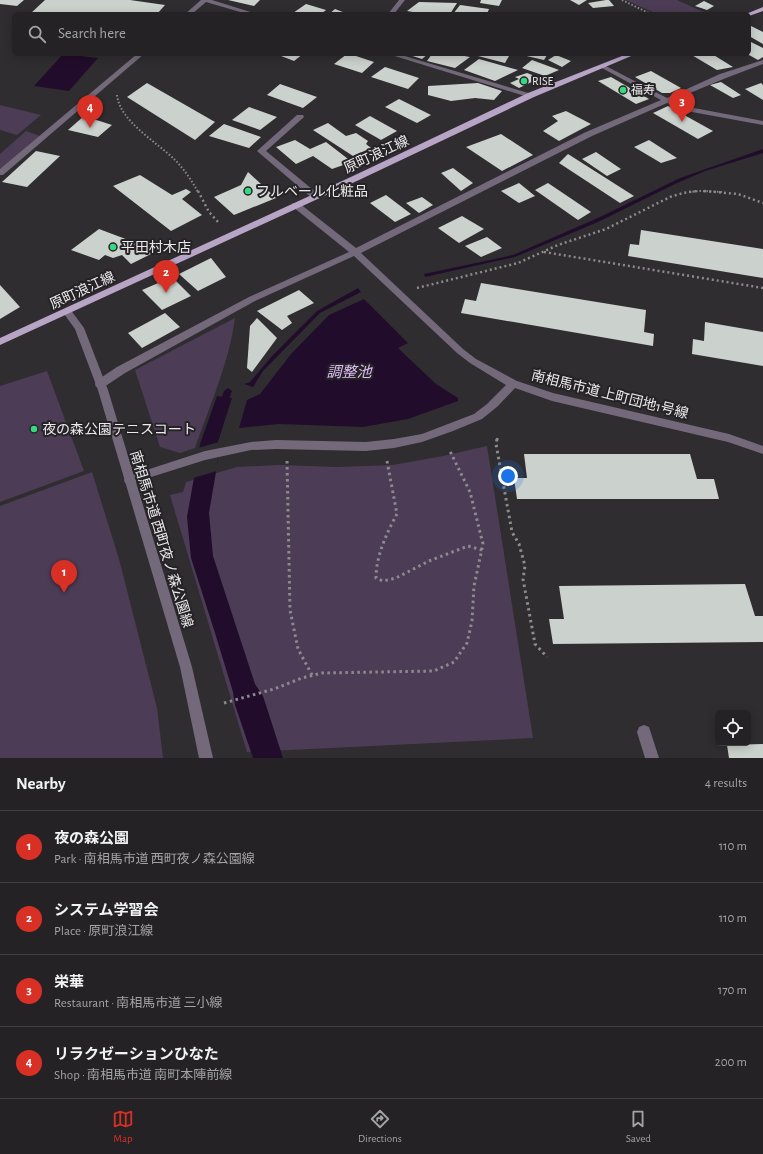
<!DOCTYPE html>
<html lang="en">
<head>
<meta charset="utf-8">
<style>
	:root { --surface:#242225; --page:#2c2a2d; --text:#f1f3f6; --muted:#a3a4a7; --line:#413f42; --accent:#d93025 }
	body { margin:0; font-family:"Alegreya Sans","Noto Sans JP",sans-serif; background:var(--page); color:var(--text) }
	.controls { position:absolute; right:12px; bottom:12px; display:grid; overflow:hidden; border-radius:6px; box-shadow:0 2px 10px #0003 }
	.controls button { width:36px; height:36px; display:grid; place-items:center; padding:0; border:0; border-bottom:1px solid var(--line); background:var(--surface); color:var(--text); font:20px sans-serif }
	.you { position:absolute; left:508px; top:476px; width:14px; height:14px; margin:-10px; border:3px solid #fff; border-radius:50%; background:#1a73e8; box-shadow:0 0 0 6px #1a73e833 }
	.badge { display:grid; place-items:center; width:26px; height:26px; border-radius:50%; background:var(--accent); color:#fff; font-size:13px; font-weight:700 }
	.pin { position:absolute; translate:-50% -33px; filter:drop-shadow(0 1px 2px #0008) }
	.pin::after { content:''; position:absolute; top:21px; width:14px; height:12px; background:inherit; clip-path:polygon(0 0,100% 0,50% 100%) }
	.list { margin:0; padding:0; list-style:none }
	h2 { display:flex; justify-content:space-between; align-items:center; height:52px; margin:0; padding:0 16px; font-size:17px }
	h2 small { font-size:13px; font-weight:400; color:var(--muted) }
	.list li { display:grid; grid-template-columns:26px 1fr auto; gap:12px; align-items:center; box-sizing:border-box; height:72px; padding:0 16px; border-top:1px solid var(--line) }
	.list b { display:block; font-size:15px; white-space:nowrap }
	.list p { margin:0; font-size:13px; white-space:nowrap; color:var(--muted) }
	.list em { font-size:13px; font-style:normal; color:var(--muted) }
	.icon { flex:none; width:22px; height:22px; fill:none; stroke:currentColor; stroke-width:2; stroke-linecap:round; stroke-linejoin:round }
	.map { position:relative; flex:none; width:763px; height:758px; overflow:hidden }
	.search { position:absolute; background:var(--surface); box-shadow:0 2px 10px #0003; left:12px; right:12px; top:12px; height:44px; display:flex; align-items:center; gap:10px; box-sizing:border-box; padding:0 14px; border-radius:6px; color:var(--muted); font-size:15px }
	.sheet { height:340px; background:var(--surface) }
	nav { display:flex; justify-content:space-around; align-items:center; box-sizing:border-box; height:56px; border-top:1px solid var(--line); background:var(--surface); font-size:11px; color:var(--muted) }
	nav a { display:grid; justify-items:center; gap:2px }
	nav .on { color:var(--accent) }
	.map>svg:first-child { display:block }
</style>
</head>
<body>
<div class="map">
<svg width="763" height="758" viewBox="0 0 763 758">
	<rect width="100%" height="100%" fill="#302d31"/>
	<g fill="#4c3c55">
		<polygon points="626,0 677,0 708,14 657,14"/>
		<polygon points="0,105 41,115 17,135 0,130"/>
		<polygon points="26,131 40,136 0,169 0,154"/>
		<path d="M 235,318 C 229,363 210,405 195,448 L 180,453 L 160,447 L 135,370 Z"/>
		<polygon points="47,371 84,471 0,502 0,386"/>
		<polygon points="487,446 533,738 247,752 170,495 183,492 186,482 237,467 279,465 337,467 393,465 443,456"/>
		<polygon points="92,472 119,559 157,708 163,758 0,758 0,506"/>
	</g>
	<g fill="#210d2b">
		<polygon points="63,54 98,58 69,91 34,86"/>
		<polygon points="763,149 763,153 705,171 675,184 598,222 515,257 425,277 424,274 513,255 600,217 680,178"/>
		<polygon points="358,288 361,292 320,313 263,371 253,387 244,384 250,382 272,356 317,311"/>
		<polygon points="364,299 408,343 398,348 436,384 458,398 458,401 408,419 363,427 279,424 239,428 247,400 260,394 291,354 329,315"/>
		<polygon points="217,396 232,398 216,448 218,460 209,513 213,556 255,684 263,696 283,758 253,758 235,705 233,692 215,633 191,558 187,517 200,444"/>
	</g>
	<polygon fill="#302d31" points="219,442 217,471 193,478 198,448"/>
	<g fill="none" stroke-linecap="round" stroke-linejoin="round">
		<polygon fill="#210d2b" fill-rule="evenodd" points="228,388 232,391 226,407 225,409 219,409 218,407 224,391"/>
	</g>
	<g fill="#cbd1cd">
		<polygon points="0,0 24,0 17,6 0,4"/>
		<polygon points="45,0 130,0 165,5 157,14 30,14"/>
		<polygon points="228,0 260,0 254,6"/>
		<polygon points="481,0 502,0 499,6 480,3"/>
		<polygon points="570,0 587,0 579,5"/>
		<polygon points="606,0 609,0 614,6 593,8 588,3"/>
		<polygon points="704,1 714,6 707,10 695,6"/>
		<polygon points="419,2 457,3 450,14 424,14 407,11"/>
		<polygon points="306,4 326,10 321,14 293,13"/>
		<polygon points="460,5 489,9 487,14 453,14"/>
		<polygon points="335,9 348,14 329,14"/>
		<polygon points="749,25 763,32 763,44 749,36"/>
		<polygon points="749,41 763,48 763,57 758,60 749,55"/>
		<polygon points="276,54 303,54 294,61"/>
		<polygon points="347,54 350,54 374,62 362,73 334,64"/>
		<polygon points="406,54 428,54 422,59"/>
		<polygon points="432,54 454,54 470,57 455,68 427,61"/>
		<polygon points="481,54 503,54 509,56 505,63 478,56"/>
		<polygon points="518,54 541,54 547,55 544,60"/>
		<polygon points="690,54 712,54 733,67 717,70"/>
		<polygon points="556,55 571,61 562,67 548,60"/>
		<polygon points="479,59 518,70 495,81 464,70"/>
		<polygon points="532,60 559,70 545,76 522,68"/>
		<polygon points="385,67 419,78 408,89 371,77"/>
		<polygon points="651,71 681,88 670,93 662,93 635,77"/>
		<polygon points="527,73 540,78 519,88 510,83 519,79 515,77"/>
		<polygon points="611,77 649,99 636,104 598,81"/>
		<polygon points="721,82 741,95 733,98 710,85"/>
		<polygon points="147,83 215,122 195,140 127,97"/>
		<polygon points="478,83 502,91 494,100 475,98 451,101 428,95 428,86"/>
		<polygon points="761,83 763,85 763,100 745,89"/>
		<polygon points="280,84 317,97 303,108 267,95"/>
		<polygon points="399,99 431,115 417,123 385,107"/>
		<polygon points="668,106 713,131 698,139 653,113"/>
		<polygon points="249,107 277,117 260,130 232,120"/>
		<polygon points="566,111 591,124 559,141 543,131 558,121 552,116"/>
		<polygon points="84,116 112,125 98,137 68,130"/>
		<polygon points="370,116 397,131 381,140 355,125"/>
		<polygon points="328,123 346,136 356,133 368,141 366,144 371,148 353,156 313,130"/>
		<polygon points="224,124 261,137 249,148 209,136"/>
		<polygon points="501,134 533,155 502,171 466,147"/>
		<polygon points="295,140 310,149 326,142 352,162 332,169 313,156 296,164 276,147"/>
		<polygon points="649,140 677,158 661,163 634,147"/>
		<polygon points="36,151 60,156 27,187 2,182"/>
		<polygon points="596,152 621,169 607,176 582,159"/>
		<polygon points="568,154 634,196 620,203 559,163"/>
		<polygon points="453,168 473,183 461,191 441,173"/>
		<polygon points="248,172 276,198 234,215 214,197 241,185"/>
		<polygon points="140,175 172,195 186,189 191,192 182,199 202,215 171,231 113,186"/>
		<polygon points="519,183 535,196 519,203 501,191"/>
		<polygon points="548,183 591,212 578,220 535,190"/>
		<polygon points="386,195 411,214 395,222 370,203"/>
		<polygon points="422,197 433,205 419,213 406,203"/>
		<polygon points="462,216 484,229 459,243 438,228"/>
		<polygon points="99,229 139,244 146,242 155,252 131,264 122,255 113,258 105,255 99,260 71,250"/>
		<polygon points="641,230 763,249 763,278 628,256 630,244 639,245"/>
		<polygon points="487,237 502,248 481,257 465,246"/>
		<polygon points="211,258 226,277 198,291 179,274"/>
		<polygon points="172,277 191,296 162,310 142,290"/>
		<polygon points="481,283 646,310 644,332 654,334 653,346 461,313 465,299 476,301"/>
		<polygon points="0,285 20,307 0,319"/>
		<polygon points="299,290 314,303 287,316 292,323 282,330 257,311"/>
		<polygon points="165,313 180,327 142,348 128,333"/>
		<polygon points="257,318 277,338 252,372 247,368 250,326"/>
		<polygon points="705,322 763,332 763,366 692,354 693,339 704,341"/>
		<polygon points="524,454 690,454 697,479 714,479 719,499 517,499 514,478 527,478"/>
		<polygon points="745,584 755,616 763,616 763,642 553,644 549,619 564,619 559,586"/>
		<polygon points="763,744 763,758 729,758 727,745"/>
	</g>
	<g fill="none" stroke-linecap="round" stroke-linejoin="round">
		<g stroke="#8d8a8e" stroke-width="2" stroke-dasharray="1.5 2" stroke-linecap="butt">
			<polyline points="622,0 651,14"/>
			<path d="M 117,95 C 120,122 157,142 175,160 C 184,169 192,181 198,192"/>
			<polyline points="689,192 699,191 723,192"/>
		</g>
		<g stroke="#8d8a8e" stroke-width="2.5" stroke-dasharray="2 3" stroke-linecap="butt">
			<polyline points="198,191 209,212 219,223"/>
			<polyline points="704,191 738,194 763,203"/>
			<polyline points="544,252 763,288"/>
			<polyline points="417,288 518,263 558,245 606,229 670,197 683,193 697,191"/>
			<polyline points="497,440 498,436"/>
		</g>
		<g stroke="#8d8a8e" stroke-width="3" stroke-dasharray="2.5 3.5" stroke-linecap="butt">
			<polyline points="497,439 496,444 512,532 519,544 525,566 523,579 535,644 547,657"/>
			<polyline points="287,461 290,610 298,649 312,675"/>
			<path d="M 387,461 L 397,514 C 387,532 376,556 376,578 L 383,581 L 396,578 L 429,561 L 468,546 L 482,550"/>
			<polyline points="224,703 274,689 302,678 322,673 434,671 454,662 467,643 472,621 474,586 483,544 470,492 449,449"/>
		</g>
		<polygon fill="#73697a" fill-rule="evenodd" points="644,725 649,727 659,758 645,758 637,732 639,727"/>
		<g fill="#73697a" fill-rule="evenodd">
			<polygon points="201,0 212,0 257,14 247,14 206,2 192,14 185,14"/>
			<polygon points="399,0 405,0 394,14 388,14"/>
			<polygon points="137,54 144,54 3,175 0,175 0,169"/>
			<polygon points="388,54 398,54 535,95 534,97 528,97"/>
			<polygon points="763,60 763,64 726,78 673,100 694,108 763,121 763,125 692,112 667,103 592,136 361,253 463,349 476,359 517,381 553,393 729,434 763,446 763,454 728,442 552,401 515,388 498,406 482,419 453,431 422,442 394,448 366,451 276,449 251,450 205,460 129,484 125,483 124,480 125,477 205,451 251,442 276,440 366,442 394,439 422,434 474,414 487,404 506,385 470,363 457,353 354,256 255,301 125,373 104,387 96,387 95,384 96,381 117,367 249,297 349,252 293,207 292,205 293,203 299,203 356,248 586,132 661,100 600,67 600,65 604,65 667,98 720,74"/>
			<polygon points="297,115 303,115 304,117 266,151 318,194 319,196 318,198 312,198 257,151"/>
		</g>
		<polygon fill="#73697a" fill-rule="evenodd" points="67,308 70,309 84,328 108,390 192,667 213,758 199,758 180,667 98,390 75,329 62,311"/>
		<g fill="#b8a4c5" fill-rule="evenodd">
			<polygon points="763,7 763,11 749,16 749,14 746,14"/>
			<polygon points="627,54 636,54 534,97 359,180 0,345 0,338 353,176 528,93"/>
		</g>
	</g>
	<g fill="#37d880" stroke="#262327" stroke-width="1.5">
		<circle cx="524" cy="81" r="4"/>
		<circle cx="623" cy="90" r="4"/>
		<circle cx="248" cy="191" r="4"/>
		<circle cx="113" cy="247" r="4"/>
		<circle cx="34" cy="429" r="4"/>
	</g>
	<g text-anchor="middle" stroke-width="4" stroke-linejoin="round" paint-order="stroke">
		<g font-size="12" fill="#ebe9ec" stroke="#262327" text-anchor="start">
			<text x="532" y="85">RISE</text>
			<text x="631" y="94">福寿</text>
		</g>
		<g font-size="14" fill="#ebe9ec" stroke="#262327">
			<text transform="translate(376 154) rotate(-25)" y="5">原町浪江線</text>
			<text transform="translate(82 290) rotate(-25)" y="5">原町浪江線</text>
			<text transform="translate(610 394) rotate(14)" y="5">南相馬市道 上町団地1号線</text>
			<text transform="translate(162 539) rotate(73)" y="5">南相馬市道 西町夜ノ森公園線</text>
		</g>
		<g font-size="14" fill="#ebe9ec" stroke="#262327" text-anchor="start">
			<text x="256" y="196">フルベール化粧品</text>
			<text x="121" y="252">平田村木店</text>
			<text x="42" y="434">夜の森公園テニスコート</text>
		</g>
		<g font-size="15" font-style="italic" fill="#e1bcf8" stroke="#262327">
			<text x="349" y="377">調整池</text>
		</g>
	</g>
</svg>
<div class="controls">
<button><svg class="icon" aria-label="locate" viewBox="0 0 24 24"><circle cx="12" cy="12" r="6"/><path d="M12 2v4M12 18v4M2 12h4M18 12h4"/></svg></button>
</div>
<div class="you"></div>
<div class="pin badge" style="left:64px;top:593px">1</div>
<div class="pin badge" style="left:166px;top:293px">2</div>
<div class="pin badge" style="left:682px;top:122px">3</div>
<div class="pin badge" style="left:90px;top:128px">4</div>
<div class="search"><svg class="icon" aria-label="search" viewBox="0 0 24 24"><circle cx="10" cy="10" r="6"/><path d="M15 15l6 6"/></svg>Search here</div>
</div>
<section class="sheet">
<h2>Nearby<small>4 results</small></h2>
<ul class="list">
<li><span class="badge">1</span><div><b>夜の森公園</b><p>Park · 南相馬市道 西町夜ノ森公園線</p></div><em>110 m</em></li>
<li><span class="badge">2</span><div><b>システム学習会</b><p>Place · 原町浪江線</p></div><em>110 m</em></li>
<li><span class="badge">3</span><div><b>栄華</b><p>Restaurant · 南相馬市道 三小線</p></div><em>170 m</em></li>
<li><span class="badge">4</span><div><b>リラクゼーションひなた</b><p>Shop · 南相馬市道 南町本陣前線</p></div><em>200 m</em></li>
</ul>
</section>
<nav>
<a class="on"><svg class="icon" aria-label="map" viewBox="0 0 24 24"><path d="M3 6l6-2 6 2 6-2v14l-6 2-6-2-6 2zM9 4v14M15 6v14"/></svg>Map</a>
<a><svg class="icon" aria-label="directions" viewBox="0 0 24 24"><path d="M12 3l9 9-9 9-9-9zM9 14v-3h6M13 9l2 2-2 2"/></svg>Directions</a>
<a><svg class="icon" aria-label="saved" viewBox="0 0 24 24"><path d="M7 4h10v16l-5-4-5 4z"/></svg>Saved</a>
</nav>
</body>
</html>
